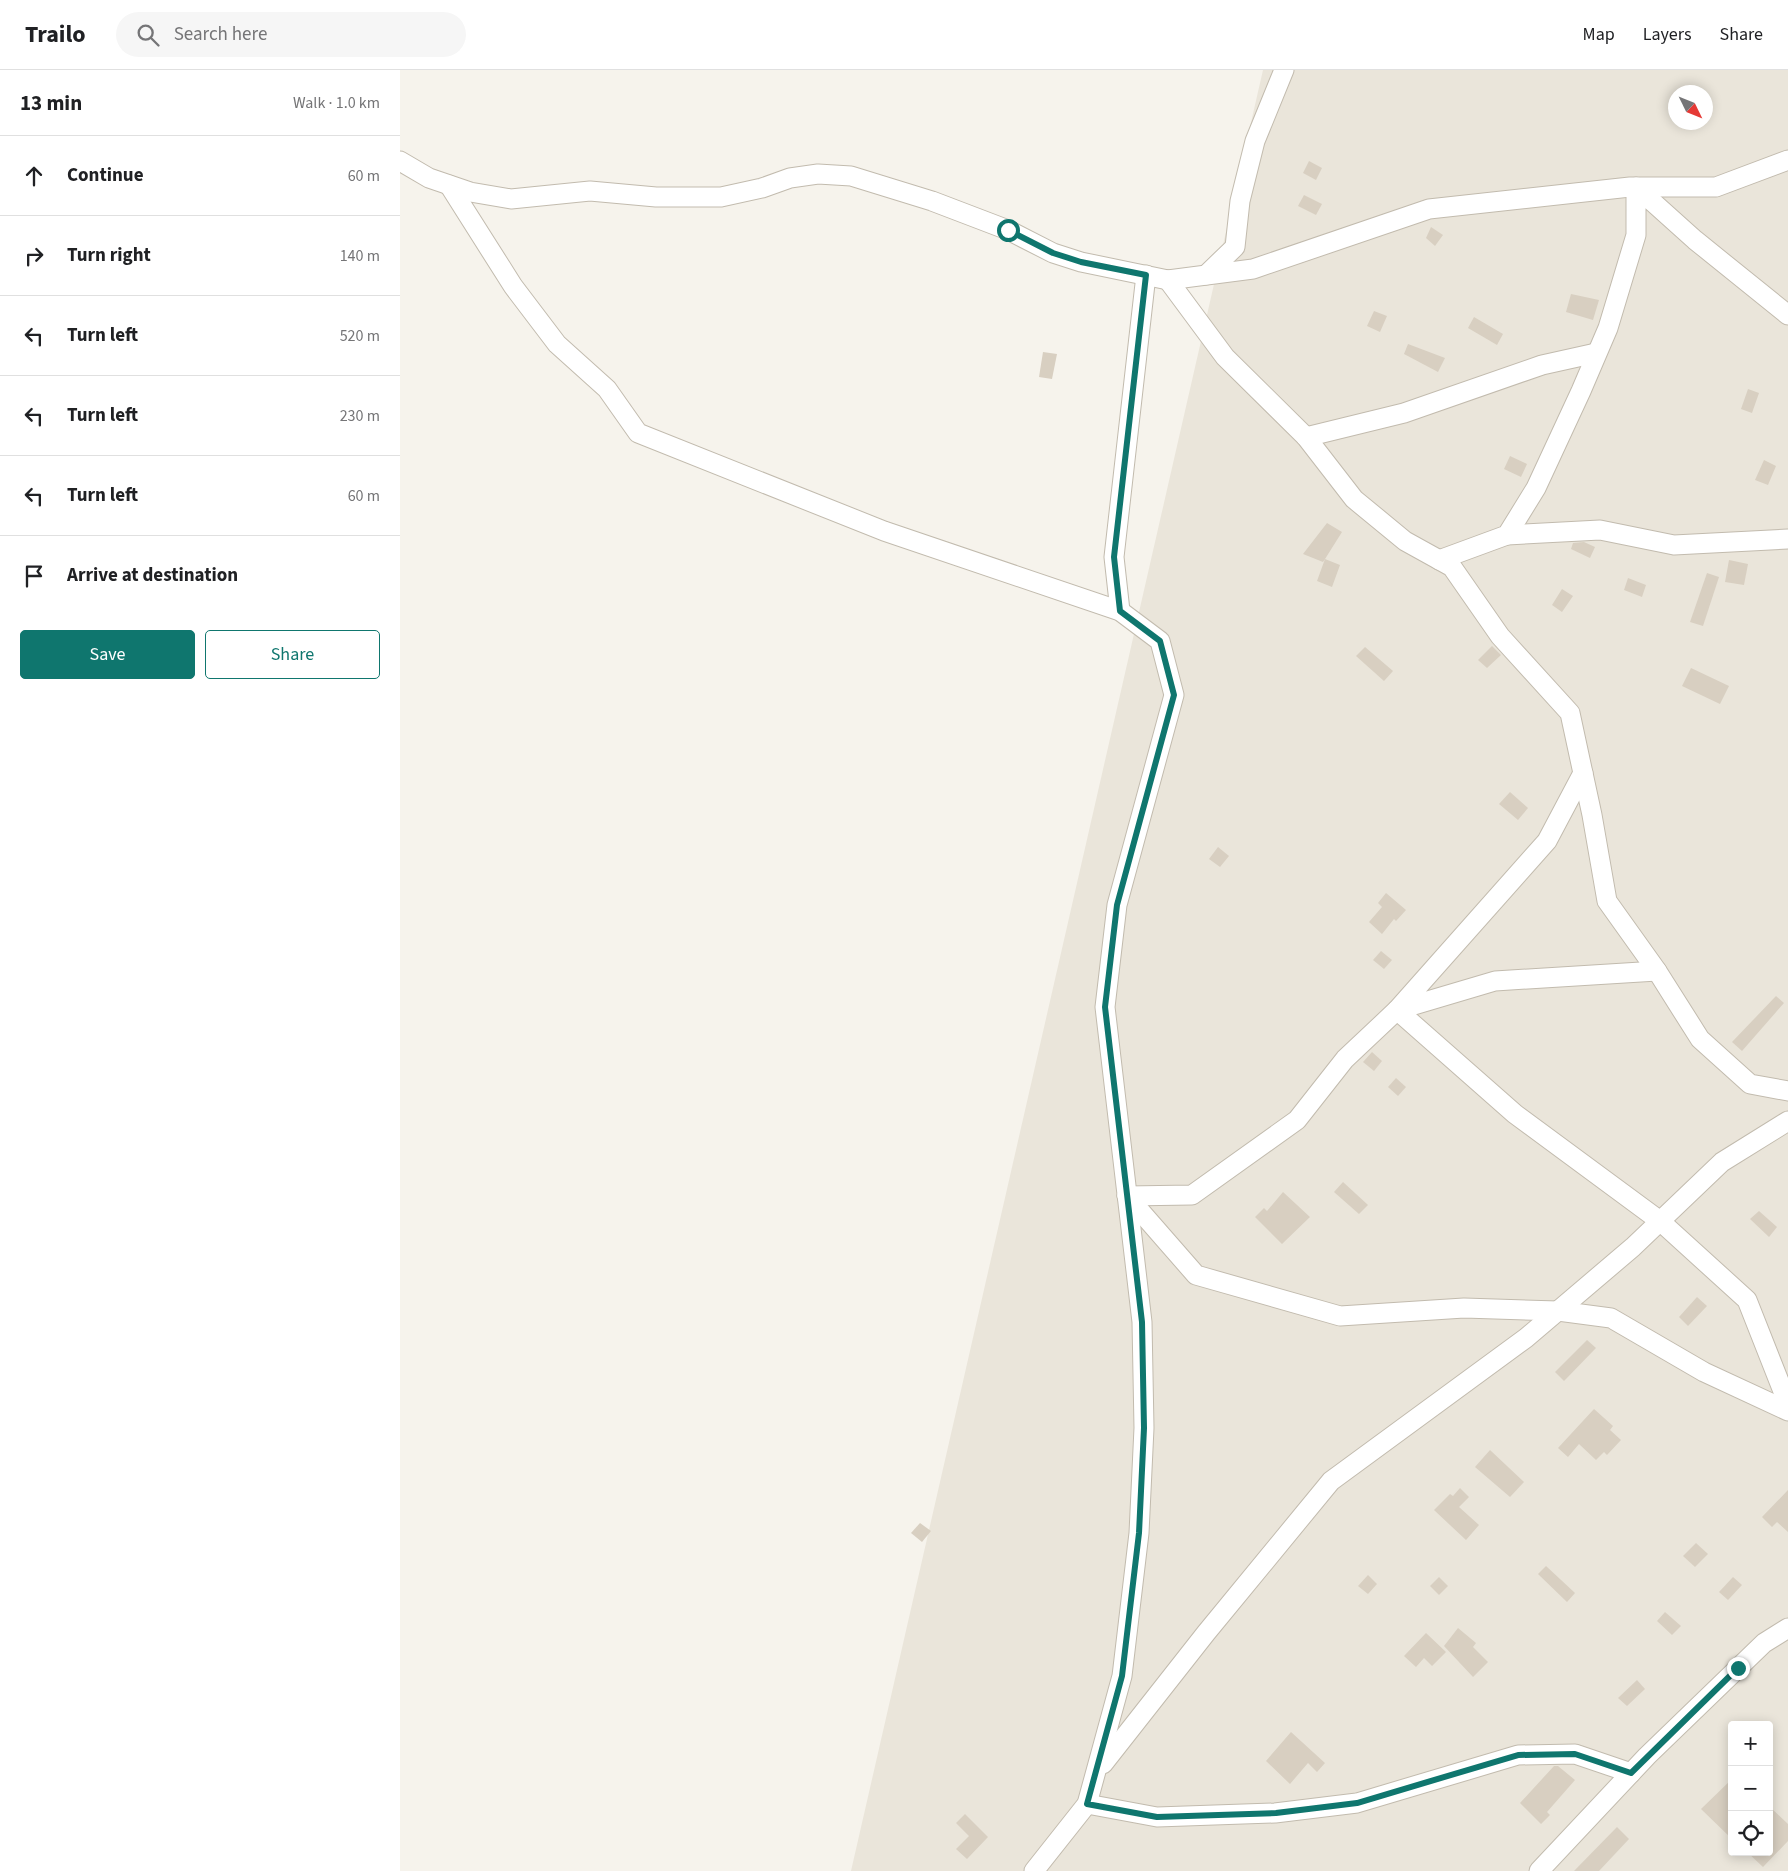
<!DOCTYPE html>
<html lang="en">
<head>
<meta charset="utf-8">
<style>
	:root { --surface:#fff; --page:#f6f6f6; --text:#202124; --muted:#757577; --line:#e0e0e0; --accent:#0f766e }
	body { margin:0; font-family:"Source Sans 3",sans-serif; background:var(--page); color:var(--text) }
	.controls { position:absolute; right:15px; bottom:15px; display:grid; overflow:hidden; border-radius:5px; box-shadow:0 2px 12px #0003 }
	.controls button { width:45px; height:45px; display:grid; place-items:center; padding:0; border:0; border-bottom:1px solid var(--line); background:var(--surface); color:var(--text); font:25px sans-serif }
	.compass { position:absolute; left:1268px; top:15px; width:45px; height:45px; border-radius:50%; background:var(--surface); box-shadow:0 2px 12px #0003; rotate:133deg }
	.stop { position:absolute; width:15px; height:15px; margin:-11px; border:4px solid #0f766e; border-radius:50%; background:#fff }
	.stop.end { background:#0f766e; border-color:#fff; box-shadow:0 1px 5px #0008 }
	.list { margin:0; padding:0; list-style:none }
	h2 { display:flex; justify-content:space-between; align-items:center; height:65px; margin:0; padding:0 20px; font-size:21px }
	h2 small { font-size:16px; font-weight:400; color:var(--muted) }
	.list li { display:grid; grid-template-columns:32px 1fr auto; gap:15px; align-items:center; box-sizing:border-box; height:80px; padding:0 20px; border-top:1px solid var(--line) }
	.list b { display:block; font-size:19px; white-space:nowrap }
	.list em { font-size:16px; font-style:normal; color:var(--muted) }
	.actions { display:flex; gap:10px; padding:15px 20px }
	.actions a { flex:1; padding:11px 0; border:1px solid var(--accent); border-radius:5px; text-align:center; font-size:18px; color:var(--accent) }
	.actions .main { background:var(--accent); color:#fff }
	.icon { flex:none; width:28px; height:28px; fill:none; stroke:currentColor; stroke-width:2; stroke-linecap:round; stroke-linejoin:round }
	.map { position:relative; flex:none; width:1388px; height:1801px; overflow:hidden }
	header { display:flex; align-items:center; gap:30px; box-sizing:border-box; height:70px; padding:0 25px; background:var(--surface); border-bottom:1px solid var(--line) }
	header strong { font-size:24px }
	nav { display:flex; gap:28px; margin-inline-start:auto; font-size:18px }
	.search { width:350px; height:45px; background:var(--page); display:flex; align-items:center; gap:12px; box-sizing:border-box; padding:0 18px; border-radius:28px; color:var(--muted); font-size:19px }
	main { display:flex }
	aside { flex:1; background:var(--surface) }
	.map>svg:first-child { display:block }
</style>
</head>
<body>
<header>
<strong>Trailo</strong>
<div class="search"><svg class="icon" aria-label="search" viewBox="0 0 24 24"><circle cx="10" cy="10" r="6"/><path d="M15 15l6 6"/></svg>Search here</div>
<nav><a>Map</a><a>Layers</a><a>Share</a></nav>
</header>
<main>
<aside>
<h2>13 min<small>Walk · 1.0 km</small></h2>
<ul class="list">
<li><svg class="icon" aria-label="ahead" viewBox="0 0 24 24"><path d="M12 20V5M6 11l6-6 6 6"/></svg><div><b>Continue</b></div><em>60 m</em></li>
<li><svg class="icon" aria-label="right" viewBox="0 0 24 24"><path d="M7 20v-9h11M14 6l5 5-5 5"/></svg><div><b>Turn right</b></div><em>140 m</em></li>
<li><svg class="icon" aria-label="left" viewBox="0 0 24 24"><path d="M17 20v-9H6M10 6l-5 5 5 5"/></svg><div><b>Turn left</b></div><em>520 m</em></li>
<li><svg class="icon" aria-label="left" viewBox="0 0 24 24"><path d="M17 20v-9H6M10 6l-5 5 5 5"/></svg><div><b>Turn left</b></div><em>230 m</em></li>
<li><svg class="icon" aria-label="left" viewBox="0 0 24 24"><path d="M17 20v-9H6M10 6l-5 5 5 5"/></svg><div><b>Turn left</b></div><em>60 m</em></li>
<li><svg class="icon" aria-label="arrive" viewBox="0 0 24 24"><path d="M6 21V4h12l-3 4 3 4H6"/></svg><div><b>Arrive at destination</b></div></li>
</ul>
<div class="actions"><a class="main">Save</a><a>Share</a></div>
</aside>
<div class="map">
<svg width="1388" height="1801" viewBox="0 0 1388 1801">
	<rect width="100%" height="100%" fill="#f6f3ec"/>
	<path fill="#eae5da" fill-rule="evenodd" d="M 863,0 L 1388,0 L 1388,1801 L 451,1801 ZM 1276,22 L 1306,22 L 1306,52 L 1276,52 ZM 1332,1655 L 1369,1655 L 1369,1782 L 1332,1782 Z"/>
	<g fill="#d8cfc1">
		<polygon points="909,91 922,98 916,110 903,103"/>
		<polygon points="904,125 922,134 916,145 898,136"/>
		<polygon points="1031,157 1043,165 1035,176 1026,168"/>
		<polygon points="1171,224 1199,230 1193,250 1166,242"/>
		<polygon points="974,241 987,246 980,262 967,256"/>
		<polygon points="1074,247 1103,264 1097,275 1068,258"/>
		<polygon points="1008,274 1045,288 1038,302 1004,284"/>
		<polygon points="643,282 657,284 652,309 639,307"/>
		<polygon points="1348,319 1359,323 1352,343 1341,339"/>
		<polygon points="1110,386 1127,394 1121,407 1104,399"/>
		<polygon points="1364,390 1376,396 1368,415 1355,410"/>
		<polygon points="927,453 942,462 925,489 940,495 932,517 917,511 925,489 923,492 903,484"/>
		<polygon points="1184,472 1195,477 1190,488 1171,479 1173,473"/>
		<polygon points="1329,490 1348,494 1344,515 1325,512"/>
		<polygon points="1307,503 1319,507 1303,556 1290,552"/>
		<polygon points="1228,508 1246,515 1242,527 1224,520"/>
		<polygon points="1162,519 1173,526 1162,542 1152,535"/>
		<polygon points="1092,576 1101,585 1087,598 1078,590"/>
		<polygon points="965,577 993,601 984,611 956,586"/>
		<polygon points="1291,598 1329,616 1320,634 1282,616"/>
		<polygon points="1110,722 1128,738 1118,750 1099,734"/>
		<polygon points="818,777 829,786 820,797 809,789"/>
		<polygon points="986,823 1006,840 996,851 994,849 982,864 969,852 982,837 978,833"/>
		<polygon points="981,881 992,890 984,899 973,890"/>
		<polygon points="1376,926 1384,933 1342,981 1332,972"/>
		<polygon points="972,982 982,991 974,1001 963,992"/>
		<polygon points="996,1008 1006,1017 998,1026 988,1017"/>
		<polygon points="943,1112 968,1135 959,1144 934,1122"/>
		<polygon points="883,1122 910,1147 882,1174 855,1147 864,1138 867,1141"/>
		<polygon points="1359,1141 1377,1157 1369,1167 1350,1149"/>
		<polygon points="1297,1227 1307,1236 1288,1256 1279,1247"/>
		<polygon points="1187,1270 1196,1278 1164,1311 1155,1302"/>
		<polygon points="1194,1339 1213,1356 1210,1360 1221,1370 1207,1385 1204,1382 1196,1390 1179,1374 1168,1387 1158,1378"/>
		<polygon points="1090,1380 1124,1412 1110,1427 1075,1397"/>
		<polygon points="1060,1418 1069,1427 1059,1437 1079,1455 1066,1470 1034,1440 1050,1424 1053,1426"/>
		<polygon points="1388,1420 1388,1462 1377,1452 1372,1457 1362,1447"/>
		<polygon points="520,1453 531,1461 522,1472 511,1463"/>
		<polygon points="1296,1473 1308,1484 1295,1497 1283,1486"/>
		<polygon points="1146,1496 1175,1523 1167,1532 1138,1504"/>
		<polygon points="968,1505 977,1514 968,1524 958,1516"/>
		<polygon points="1039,1507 1048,1516 1039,1525 1030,1516"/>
		<polygon points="1333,1507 1342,1515 1328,1530 1319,1522"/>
		<polygon points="1265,1542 1281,1556 1272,1565 1257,1551"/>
		<polygon points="1058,1558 1076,1573 1073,1577 1088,1592 1073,1607 1044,1576"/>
		<polygon points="1026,1563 1046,1582 1032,1596 1024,1588 1016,1597 1004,1586"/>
		<polygon points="1237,1610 1245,1619 1227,1636 1218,1628"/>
		<polygon points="891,1662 925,1693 917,1702 908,1693 890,1714 866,1691"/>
		<polygon points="1154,1696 1158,1696 1175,1710 1147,1742 1150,1745 1141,1754 1120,1733"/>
		<polygon points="1332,1709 1332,1769 1301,1739"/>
		<polygon points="1369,1736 1388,1754 1388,1771 1363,1797 1347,1782 1369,1782"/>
		<polygon points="565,1744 588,1767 567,1789 556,1779 569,1766 556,1753"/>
		<polygon points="1217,1757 1229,1769 1199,1801 1174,1801"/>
	</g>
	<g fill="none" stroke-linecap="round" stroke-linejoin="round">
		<defs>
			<g id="minor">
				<polyline points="0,91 29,108 70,122 111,129 190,121 256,127 321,127 362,118 390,108 418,104 451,106 532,131 608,160 653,183 681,192 768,210 853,199 1029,139 1230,117 1316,117 1388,90"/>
				<polyline points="49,115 113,216 157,274 207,319 238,363 484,461 720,541 760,571 774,625 717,835 705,937 742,1252 744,1358 739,1463 722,1606 687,1734 634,1801"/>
				<polyline points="806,205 835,177 840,131 855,71 884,0"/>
				<polyline points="768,210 825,287 906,367 954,429 1005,471 1052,497 1100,566 1170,643 1192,745 1207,831 1257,901 1300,969 1350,1014 1388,1021"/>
				<polyline points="906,367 1004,343 1142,295 1196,283"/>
				<polyline points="1107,465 1200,460 1274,475 1388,469"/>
				<polyline points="1039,490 1107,465 1136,418 1181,321 1208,258 1236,165 1236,117 1295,170 1388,245"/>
				<polyline points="720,541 714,487 746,205"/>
				<polyline points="1183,703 1147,771 997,940 1095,911 1257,901"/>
				<polyline points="727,1126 792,1125 897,1050 945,989 997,940 1115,1044 1260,1151 1347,1230 1388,1334"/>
				<polyline points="727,1126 796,1205 940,1246 1064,1238 1158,1241 1211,1248 1304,1302 1388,1341"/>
				<polyline points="703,1694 806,1563 931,1411 1126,1268 1233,1177 1322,1092 1388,1051"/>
				<polyline points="687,1734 757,1747 875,1743 957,1733 1118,1685 1175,1684 1231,1703"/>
				<polyline points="1139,1801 1247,1686 1364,1573 1388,1558"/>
			</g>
		</defs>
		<use href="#minor" stroke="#c2bbae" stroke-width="21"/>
		<use href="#minor" stroke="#fff" stroke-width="19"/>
	</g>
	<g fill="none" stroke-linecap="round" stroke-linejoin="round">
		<polyline stroke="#0f766e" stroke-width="6" points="608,160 653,183 681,192 746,205 714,487 720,541 760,571 774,625 717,835 705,937 742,1252 744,1358 739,1463 722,1606 687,1734 757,1747 876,1743 957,1733 1118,1685 1175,1684 1231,1703 1338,1598"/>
	</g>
</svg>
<div class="controls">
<button>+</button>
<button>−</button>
<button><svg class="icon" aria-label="locate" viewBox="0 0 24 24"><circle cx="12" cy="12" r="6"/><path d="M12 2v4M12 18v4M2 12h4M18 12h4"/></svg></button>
</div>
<svg class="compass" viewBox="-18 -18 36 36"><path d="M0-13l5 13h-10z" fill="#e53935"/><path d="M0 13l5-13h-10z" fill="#757577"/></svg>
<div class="stop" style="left:608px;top:160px"></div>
<div class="stop end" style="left:1338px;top:1598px"></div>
</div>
</main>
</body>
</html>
